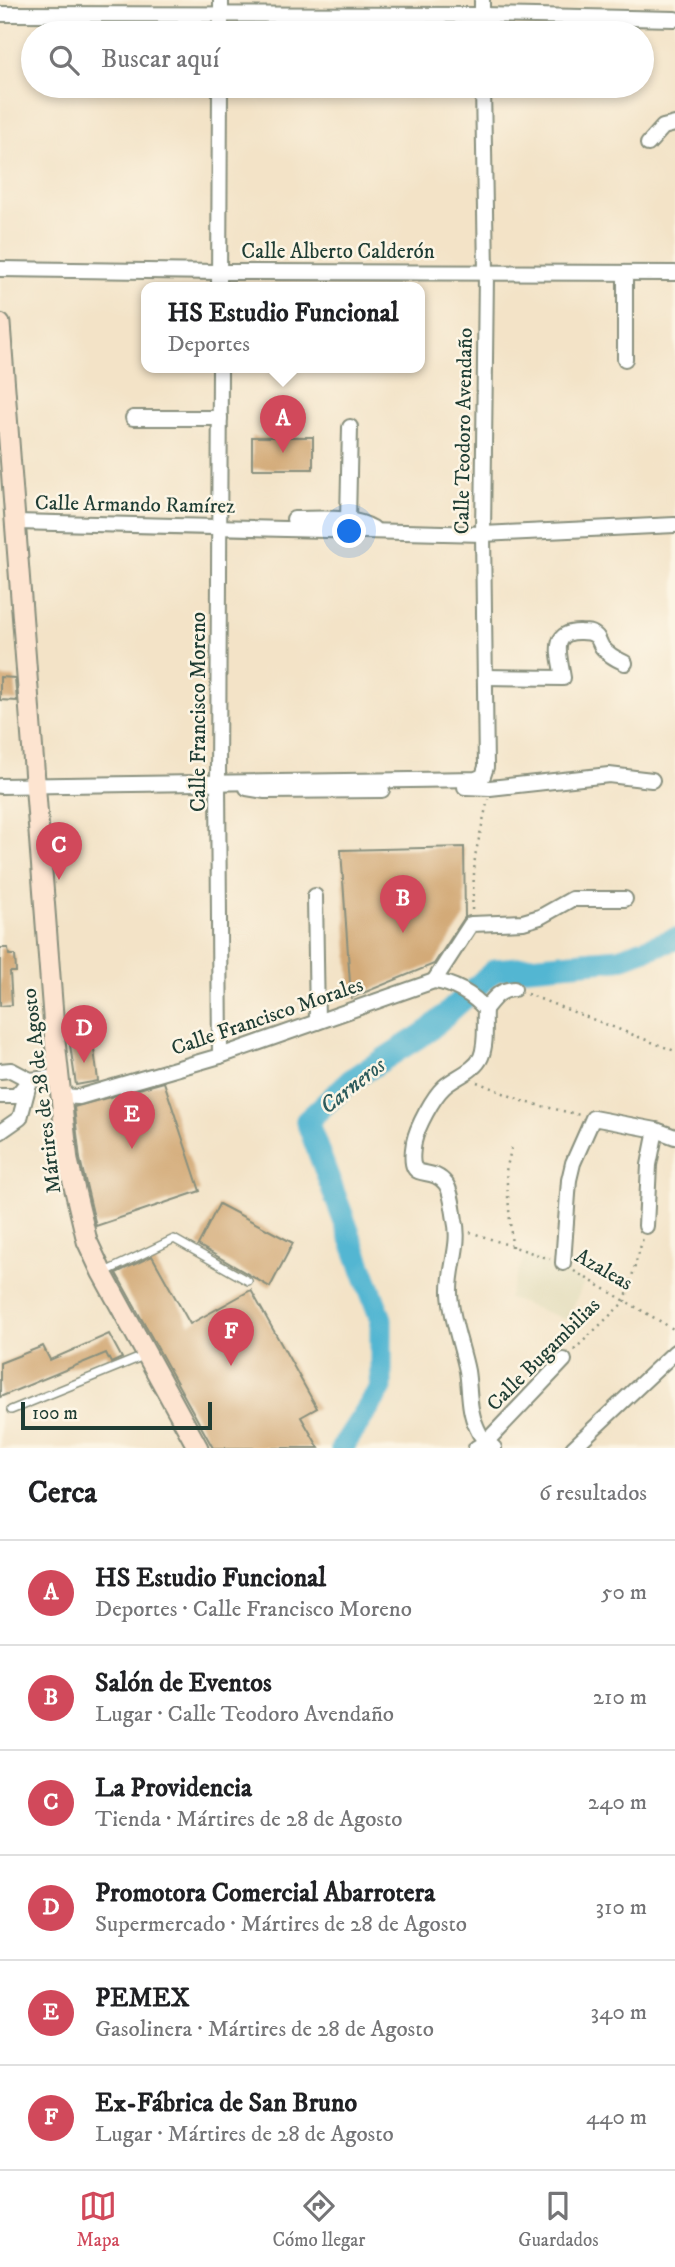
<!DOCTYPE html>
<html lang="es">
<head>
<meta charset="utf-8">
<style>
	:root { --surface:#fff; --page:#f6f6f6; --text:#202124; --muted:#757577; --line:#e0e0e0; --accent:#d1495b }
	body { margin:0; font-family:"IM FELL DW Pica",serif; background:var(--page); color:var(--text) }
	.scale { position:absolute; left:21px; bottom:18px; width:191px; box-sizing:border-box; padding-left:7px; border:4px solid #1f3d34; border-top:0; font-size:19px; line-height:24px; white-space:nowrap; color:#1f3d34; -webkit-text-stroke:5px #fcf5e5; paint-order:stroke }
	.you { position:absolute; left:350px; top:532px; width:24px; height:24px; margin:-18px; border:5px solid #fff; border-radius:50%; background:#1a73e8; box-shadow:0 0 0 10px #1a73e833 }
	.badge { display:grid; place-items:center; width:46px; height:46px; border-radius:50%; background:var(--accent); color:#fff; font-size:23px; font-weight:700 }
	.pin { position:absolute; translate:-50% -58px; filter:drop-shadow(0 2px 4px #0008) }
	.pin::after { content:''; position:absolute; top:37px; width:24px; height:21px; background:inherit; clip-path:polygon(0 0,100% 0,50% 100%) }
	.popup { position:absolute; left:141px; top:282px; width:284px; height:91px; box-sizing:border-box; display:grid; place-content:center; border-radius:14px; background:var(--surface); filter:drop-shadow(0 2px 5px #0005); font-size:23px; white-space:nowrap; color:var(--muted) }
	.popup b { font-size:26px; color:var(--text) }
	.popup::after { content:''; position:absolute; left:50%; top:100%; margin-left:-14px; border:14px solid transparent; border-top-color:var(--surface) }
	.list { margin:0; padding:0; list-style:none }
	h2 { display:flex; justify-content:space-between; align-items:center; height:91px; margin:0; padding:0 28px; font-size:30px }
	h2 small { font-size:23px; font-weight:400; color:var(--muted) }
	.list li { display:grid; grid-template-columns:46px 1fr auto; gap:21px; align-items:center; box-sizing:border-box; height:105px; padding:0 28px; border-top:2px solid var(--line) }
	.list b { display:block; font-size:26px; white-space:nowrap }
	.list p { margin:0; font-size:23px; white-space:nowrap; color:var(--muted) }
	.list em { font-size:23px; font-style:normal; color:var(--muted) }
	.icon { flex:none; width:38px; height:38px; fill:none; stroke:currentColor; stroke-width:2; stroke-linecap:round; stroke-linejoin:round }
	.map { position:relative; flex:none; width:675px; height:1448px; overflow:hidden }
	.search { position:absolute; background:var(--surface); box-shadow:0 4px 10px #0003; left:21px; right:21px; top:21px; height:77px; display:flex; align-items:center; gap:18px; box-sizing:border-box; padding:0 24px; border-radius:38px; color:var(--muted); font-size:26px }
	.sheet { height:721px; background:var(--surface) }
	nav { display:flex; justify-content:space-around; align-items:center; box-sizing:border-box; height:98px; border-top:2px solid var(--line); background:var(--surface); font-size:19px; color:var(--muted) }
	nav a { display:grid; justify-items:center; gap:4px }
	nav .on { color:var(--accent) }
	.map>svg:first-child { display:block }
</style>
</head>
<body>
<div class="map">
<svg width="675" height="1448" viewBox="0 0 675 1448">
	<rect width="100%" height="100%" fill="#fcf5e5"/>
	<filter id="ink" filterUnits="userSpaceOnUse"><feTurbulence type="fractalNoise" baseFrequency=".0143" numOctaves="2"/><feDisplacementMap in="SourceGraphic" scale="14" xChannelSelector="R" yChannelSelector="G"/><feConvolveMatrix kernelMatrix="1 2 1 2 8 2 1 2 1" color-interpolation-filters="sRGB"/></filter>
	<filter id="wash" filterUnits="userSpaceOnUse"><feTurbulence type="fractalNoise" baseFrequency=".00686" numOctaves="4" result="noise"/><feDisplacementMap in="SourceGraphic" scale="28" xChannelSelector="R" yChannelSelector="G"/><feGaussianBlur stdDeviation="1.57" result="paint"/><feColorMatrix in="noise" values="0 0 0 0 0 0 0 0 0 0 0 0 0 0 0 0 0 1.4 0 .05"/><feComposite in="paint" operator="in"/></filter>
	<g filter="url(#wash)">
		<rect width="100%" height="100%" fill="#f3e3c7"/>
		<polygon fill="#e2dcba" points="526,1252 584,1282 567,1320 508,1298"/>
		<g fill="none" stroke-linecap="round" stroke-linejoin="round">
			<polyline stroke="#53b6d2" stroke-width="23" points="342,1448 381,1388 381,1319 307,1121 351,1080 428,1031 495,970 618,959 675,939"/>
		</g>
		<g id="blocks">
			<g fill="#d3aa78">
				<rect x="252" y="437" width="61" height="32"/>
				<polygon points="0,677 15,678 17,701 0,700"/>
				<polygon points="464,847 465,917 434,964 351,998 341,850"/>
				<polygon points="0,948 8,948 9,955 15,955 16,972 10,972 12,1005 0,1006"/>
				<polygon points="93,1041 98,1081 76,1085 70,1045"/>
				<polygon points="164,1082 200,1191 96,1226 80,1159 74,1107"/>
				<polygon points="219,1204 293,1243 270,1287 198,1245"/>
				<polygon points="152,1256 190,1324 251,1290 317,1408 301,1417 319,1448 213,1448 116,1273"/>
				<polygon points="109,1334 122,1358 111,1363 106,1353 0,1397 0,1363 43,1346 50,1360"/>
			</g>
		</g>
	</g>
	<g filter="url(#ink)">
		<use href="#blocks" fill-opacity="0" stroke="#89907e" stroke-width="2"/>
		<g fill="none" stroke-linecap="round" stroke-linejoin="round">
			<defs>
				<g id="lane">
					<polyline points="103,1273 174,1239 248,1281"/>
					<polyline points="11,1410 146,1355"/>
				</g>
				<g id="street">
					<polyline points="482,0 482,33"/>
					<polyline points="0,14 482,15 675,19"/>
					<polyline points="221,33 221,0"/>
					<polyline points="648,144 663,127 675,124"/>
					<polyline points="0,269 219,272 675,273"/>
					<polyline points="219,287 220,86"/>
					<polyline points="625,359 625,273"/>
					<polyline points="220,367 218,782 220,1056"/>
					<polyline points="133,418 220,418"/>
					<path d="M 294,519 C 319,519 350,515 373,528"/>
					<polyline points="348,520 350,427"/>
					<polyline points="16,522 483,534 675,525"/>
					<path d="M 485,677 L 563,678 C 560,656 549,631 581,632 C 587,632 592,632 597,637 C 598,638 601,646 602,647 C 608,655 616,659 625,663"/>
					<polyline points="0,786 476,779 483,776 486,767 483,534 486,273 483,86"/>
					<polyline points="465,787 490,788 609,775 652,780"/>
					<polyline points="247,788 265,791 382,790"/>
					<polyline points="315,896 317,1022"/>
					<polyline points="434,981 471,924 523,922 540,917 572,899 625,899"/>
					<path d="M 485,1009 C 494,998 499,990 514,989"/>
					<polyline points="0,1071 11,1070 30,1080 58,1077"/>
					<polyline points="0,1096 16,1096 27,1083"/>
					<path d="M 60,1096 L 79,1097 L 220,1056 L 434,981 C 452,983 474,995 485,1009 C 484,1023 487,1043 481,1057 C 475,1071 455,1077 444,1087 C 433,1097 417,1127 414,1142 C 406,1188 429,1162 446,1184 C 452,1193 453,1209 455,1220 C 461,1245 449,1268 450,1293 C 451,1319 462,1346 467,1371 C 470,1390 468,1410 477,1428 C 480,1436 487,1443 494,1448"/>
					<polyline points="0,1132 20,1118 30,1080"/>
					<polyline points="646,1226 649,1165 656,1130"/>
					<polyline points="563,1263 569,1180 573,1163 593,1118 656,1130 675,1137"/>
					<polyline points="476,1448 486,1442 564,1360"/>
					<polyline points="573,1448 675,1352"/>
				</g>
				<polyline id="secondary" points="0,324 55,1041 68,1161 87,1241 102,1273 198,1448"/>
			</defs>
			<use href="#lane" stroke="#89907e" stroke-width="10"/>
			<use href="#street" stroke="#89907e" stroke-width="18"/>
			<use href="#secondary" stroke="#89907e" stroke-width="23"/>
			<g stroke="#89907e" stroke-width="2.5" stroke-dasharray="2 5" stroke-linecap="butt">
				<polyline points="472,910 475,856 488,799"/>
				<polyline points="527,994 675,1051"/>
				<polyline points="477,1082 525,1102 580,1115"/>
				<polyline points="470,1232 550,1259"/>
				<polyline points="512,1247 506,1171 512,1145"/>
				<polyline points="574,1271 675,1330"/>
				<polyline points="574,1350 625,1301 643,1238"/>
			</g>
			<use href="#lane" stroke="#fff" stroke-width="7"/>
			<use href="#street" stroke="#fff" stroke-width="14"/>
			<use href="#secondary" stroke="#fde4d0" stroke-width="19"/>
		</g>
	</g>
	<g text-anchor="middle" stroke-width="5" stroke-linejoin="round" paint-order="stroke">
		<g font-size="21" fill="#1f3d34" stroke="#fcf5e5">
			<text x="338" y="258">Calle Alberto Calderón</text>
			<text transform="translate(463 431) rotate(-89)" y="7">Calle Teodoro Avendaño</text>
			<text transform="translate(135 504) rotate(1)" y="7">Calle Armando Ramírez</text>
			<text transform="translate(198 712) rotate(-90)" y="7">Calle Francisco Moreno</text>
			<text transform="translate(267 1016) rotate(-19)" y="7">Calle Francisco Morales</text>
			<text transform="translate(41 1091) rotate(-97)" y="7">Mártires de 28 de Agosto</text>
			<text transform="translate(604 1269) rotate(30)" y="7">Azaleas</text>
			<text transform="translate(543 1354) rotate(-45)" y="7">Calle Bugambilias</text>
		</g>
		<g font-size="23" font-style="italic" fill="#2c5b5c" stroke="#fcf5e5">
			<text transform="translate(352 1085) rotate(-38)" y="8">Carneros</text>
		</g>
	</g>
</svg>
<div class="scale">100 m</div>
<div class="you"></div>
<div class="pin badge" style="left:283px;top:453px">A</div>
<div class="popup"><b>HS Estudio Funcional</b>Deportes</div>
<div class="pin badge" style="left:403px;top:933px">B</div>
<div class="pin badge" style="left:59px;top:880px">C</div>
<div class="pin badge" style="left:84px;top:1063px">D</div>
<div class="pin badge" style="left:132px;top:1149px">E</div>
<div class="pin badge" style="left:231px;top:1366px">F</div>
<div class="search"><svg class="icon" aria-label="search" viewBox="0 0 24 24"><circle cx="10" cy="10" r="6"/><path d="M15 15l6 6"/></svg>Buscar aquí</div>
</div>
<section class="sheet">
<h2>Cerca<small>6 resultados</small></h2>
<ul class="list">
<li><span class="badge">A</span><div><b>HS Estudio Funcional</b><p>Deportes · Calle Francisco Moreno</p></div><em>50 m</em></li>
<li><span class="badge">B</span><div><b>Salón de Eventos</b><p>Lugar · Calle Teodoro Avendaño</p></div><em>210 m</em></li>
<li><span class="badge">C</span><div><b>La Providencia</b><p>Tienda · Mártires de 28 de Agosto</p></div><em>240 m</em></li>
<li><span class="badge">D</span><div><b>Promotora Comercial Abarrotera</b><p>Supermercado · Mártires de 28 de Agosto</p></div><em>310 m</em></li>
<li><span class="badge">E</span><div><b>PEMEX</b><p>Gasolinera · Mártires de 28 de Agosto</p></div><em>340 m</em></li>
<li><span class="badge">F</span><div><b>Ex-Fábrica de San Bruno</b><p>Lugar · Mártires de 28 de Agosto</p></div><em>440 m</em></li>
</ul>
</section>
<nav>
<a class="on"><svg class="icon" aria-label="map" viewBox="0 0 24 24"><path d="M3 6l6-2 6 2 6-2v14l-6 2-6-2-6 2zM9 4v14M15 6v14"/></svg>Mapa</a>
<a><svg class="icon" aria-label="directions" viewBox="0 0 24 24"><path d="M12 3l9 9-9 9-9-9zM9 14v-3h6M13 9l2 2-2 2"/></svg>Cómo llegar</a>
<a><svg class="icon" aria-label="saved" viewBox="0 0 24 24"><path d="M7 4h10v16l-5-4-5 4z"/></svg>Guardados</a>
</nav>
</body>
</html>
